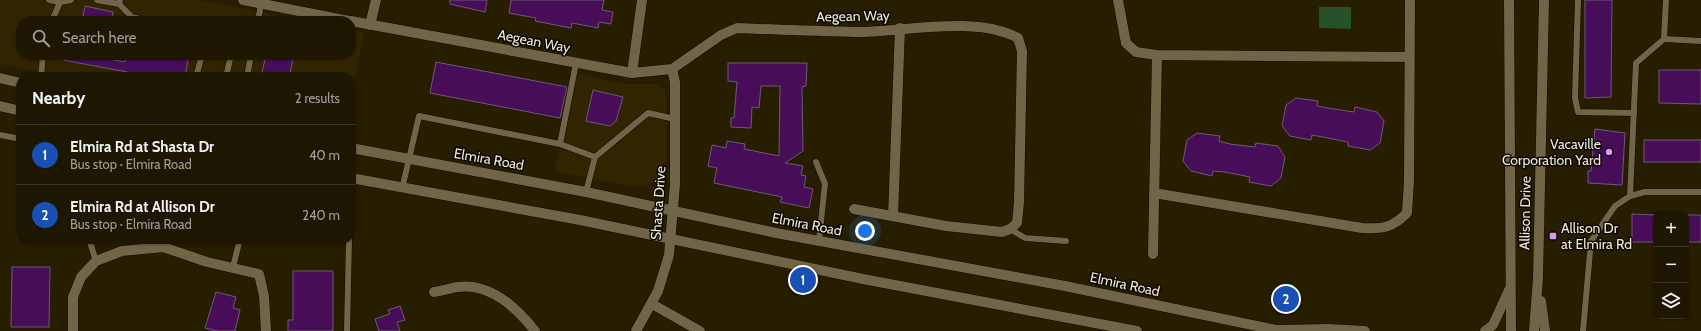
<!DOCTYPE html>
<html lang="en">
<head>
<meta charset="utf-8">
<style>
	:root { --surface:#1d1600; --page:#251f0a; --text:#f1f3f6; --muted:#a09f99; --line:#3b3522; --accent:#1a73e8 }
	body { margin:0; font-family:Cabin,sans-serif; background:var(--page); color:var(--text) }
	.controls { position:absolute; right:12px; bottom:12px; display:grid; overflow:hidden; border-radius:8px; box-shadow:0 1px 3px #0004 }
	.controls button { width:36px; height:36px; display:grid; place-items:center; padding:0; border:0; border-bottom:1px solid var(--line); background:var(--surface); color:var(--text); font:20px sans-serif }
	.you { position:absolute; left:865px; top:231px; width:14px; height:14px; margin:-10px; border:3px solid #fff; border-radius:50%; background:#1a73e8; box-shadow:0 0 0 6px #1a73e833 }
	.badge { display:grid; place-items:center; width:26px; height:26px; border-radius:50%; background:var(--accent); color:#fff; font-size:13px; font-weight:700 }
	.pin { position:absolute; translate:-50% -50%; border:2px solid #fff; box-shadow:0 1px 4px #0006 }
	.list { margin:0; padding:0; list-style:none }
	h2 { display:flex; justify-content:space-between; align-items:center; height:52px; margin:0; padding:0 16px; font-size:17px }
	h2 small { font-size:13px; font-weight:400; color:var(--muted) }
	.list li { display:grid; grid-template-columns:26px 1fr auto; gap:12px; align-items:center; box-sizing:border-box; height:60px; padding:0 16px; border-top:1px solid var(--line) }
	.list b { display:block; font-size:15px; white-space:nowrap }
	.list p { margin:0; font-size:13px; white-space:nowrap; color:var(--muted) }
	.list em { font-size:13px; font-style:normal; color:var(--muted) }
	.icon { flex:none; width:22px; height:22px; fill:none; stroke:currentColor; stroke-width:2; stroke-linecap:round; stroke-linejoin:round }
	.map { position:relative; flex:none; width:1701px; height:331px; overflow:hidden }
	.search { position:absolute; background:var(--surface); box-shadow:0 1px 3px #0004; left:16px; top:16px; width:340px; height:44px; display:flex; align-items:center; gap:10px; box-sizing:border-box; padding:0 14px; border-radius:16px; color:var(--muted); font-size:15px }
	.panel { position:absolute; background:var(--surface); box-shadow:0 1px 3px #0004; left:16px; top:72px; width:340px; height:172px; border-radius:16px }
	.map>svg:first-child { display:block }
</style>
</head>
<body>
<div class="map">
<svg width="1701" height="331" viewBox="0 0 1701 331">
	<rect width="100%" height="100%" fill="#271e00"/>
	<g fill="#312500">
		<polygon points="0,0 199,0 307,21 21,21 21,55 351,55 351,30 364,32 351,97 351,77 67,77 0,64"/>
		<polygon points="574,73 626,84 656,84 664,90 666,97 666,162 662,175 652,184 641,186 631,186 555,172"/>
	</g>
	<polygon fill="#27512a" points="1319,7 1351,7 1351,29 1319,28"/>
	<g fill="#470d59" stroke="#6d5a74">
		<polygon points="450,0 487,0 485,12 450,4"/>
		<polygon points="511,0 604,0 602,10 613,12 611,24 599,22 598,28 572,23 571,28 535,21 536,18 509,13"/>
		<polygon points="1585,0 1612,0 1611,97 1585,98"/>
		<polygon points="85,6 113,12 111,21 82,21"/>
		<polygon points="63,55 104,55 103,58 125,62 127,55 189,55 185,77 154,77 63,60"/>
		<polygon points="266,55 294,55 289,77 261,77"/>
		<polygon points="436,62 567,87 560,118 430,93"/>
		<polygon points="728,63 807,63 806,86 802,87 803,151 785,163 803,166 801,175 806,176 804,187 813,189 809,208 780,202 782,197 714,183 717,168 708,166 712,145 726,148 727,141 745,144 744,149 779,156 780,86 761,86 759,108 752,107 751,128 731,127 731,118 734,118 737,82 728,81"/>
		<polygon points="1659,70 1701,70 1701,104 1659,103"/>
		<polygon points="593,90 623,97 616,121 610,126 586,121"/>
		<polygon points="1296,98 1318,101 1317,106 1328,108 1354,112 1355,107 1377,112 1384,121 1380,143 1370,150 1348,146 1348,142 1312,135 1311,140 1290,136 1282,126 1286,105"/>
		<polygon points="1595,129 1625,133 1622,185 1588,183 1588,171 1591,171"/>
		<polygon points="1197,133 1220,136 1219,141 1230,144 1255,147 1256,143 1278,146 1285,157 1281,178 1271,186 1249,182 1250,177 1225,172 1213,171 1212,176 1191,171 1183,161 1187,140"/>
		<rect x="1644" y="140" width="57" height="22"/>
		<polygon points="1632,214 1656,215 1656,242 1632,242"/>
		<rect x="1686" y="215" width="15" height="27"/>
		<polygon points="12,267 50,267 49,327 11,327"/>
		<polygon points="293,271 333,271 333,331 288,331 288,320 293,320"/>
		<polygon points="216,292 236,297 233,308 240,310 235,331 217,331 205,328"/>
		<polygon points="400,306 405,320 397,322 400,331 379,331 375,319 390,314 388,310"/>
	</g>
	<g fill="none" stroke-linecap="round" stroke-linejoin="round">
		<defs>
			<g id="service">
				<polyline points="49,0 60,2 71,0"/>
				<polyline points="97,0 119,4 120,0"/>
				<polyline points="1578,0 1575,98 1578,112 1634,113"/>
				<polyline points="119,4 132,17 147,21"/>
				<polyline points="52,21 60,2"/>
				<polyline points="258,21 261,4"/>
				<polyline points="1664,39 1701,41"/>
				<polyline points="41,77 43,55"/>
				<polyline points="196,77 202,55"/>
				<polyline points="226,77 231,55"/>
				<polyline points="247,77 251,55"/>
				<polyline points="0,135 21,139"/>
				<polyline points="560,144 595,157 648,113 675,119"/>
				<polyline points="816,162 825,184 819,240"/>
				<polyline points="402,189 419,116 560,144 576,63"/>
				<polyline points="586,192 595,157"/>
				<polyline points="1630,196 1636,63 1664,39 1666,0"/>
				<polyline points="1010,229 1025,238 1066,241"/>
				<polyline points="89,239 96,261"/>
				<polyline points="233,267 240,239"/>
				<polyline points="347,331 349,239"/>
				<polyline points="1583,331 1591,241 1615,206 1630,196 1645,192 1701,192"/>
			</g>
			<g id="minor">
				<polyline points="243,0 349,21"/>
				<polyline points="1118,0 1126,43 1136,52 1157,55 1409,57"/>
				<path d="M 351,21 L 632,73 L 672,69 L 721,35 L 737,28 C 777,30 816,31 856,32 C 904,32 975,15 1018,38 L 1022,51 L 1019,202 L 1017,223 L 1010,229 L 1002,232 L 946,226 L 854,209"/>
				<polyline points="370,25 376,0"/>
				<polyline points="632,73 642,0"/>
				<path d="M 1154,193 L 1362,228 C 1383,229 1392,228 1407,213 L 1409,181 L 1410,0"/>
				<polyline points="893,216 900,28"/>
				<polyline points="1153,254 1157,55"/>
				<path d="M 434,292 C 442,291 450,288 458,287 C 491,283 517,308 535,331"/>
				<polyline points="652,304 700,331"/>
				<polyline points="73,331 73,297 81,277 96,261 122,251 163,247 207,262 259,274 264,296 266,331"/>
				<polyline points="636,331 658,291 669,255 675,184 675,82 672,69"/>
			</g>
			<g id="secondary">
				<polyline points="1509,0 1511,331"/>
				<polyline points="0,78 21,83"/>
				<polyline points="0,106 21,111"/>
				<polyline points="351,148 586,192 776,233 1065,286 1281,331"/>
				<polyline points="351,178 580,220 863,279 1137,331"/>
				<polyline points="1541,301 1545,331"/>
				<polyline points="1278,330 1328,329 1365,331"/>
				<polyline points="1485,331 1493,325 1509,290"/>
				<polyline points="1534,331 1538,278 1544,0"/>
			</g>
		</defs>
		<use href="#service" stroke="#100700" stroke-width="7"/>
		<use href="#minor" stroke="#100700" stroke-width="11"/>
		<use href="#secondary" stroke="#100700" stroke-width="11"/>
		<use href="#service" stroke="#706546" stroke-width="6"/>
		<use href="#minor" stroke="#706546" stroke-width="10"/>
		<use href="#secondary" stroke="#706546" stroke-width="10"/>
	</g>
	<g fill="#db99f5" stroke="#0c0801" stroke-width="1.5">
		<circle cx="1609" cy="152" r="4"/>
		<rect x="1549" y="232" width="8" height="8" rx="2"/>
	</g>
	<g text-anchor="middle" stroke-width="3" stroke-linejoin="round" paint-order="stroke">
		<g font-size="14" fill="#efe9d8" stroke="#0c0801">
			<text transform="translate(853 16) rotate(-1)" y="5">Aegean Way</text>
			<text transform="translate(534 41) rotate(11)" y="5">Aegean Way</text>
			<text transform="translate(489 159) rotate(10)" y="5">Elmira Road</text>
			<text transform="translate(658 203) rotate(-86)" y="5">Shasta Drive</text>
			<text transform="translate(1525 213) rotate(-89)" y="5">Allison Drive</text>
			<text transform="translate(807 224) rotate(11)" y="5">Elmira Road</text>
			<text transform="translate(1125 284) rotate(12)" y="5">Elmira Road</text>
		</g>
		<g font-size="14" fill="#efe9d8" stroke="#0c0801" text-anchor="end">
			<text x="1601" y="149">Vacaville<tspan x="1601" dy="16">Corporation Yard</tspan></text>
			<text x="1561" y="233" text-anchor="start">Allison Dr<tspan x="1561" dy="16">at Elmira Rd</tspan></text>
		</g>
	</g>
</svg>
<div class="controls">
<button>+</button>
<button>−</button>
<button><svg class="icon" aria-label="layers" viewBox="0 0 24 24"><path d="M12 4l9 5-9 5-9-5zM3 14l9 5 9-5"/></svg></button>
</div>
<div class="you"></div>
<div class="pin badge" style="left:803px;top:280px;background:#1a4fb4">1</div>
<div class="pin badge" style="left:1286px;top:299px;background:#1a4fb4">2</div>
<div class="search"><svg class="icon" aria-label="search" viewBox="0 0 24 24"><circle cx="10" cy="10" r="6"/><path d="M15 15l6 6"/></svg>Search here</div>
<section class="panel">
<h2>Nearby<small>2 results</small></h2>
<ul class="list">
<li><span class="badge" style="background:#1a4fb4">1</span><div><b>Elmira Rd at Shasta Dr</b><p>Bus stop · Elmira Road</p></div><em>40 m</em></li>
<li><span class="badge" style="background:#1a4fb4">2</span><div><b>Elmira Rd at Allison Dr</b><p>Bus stop · Elmira Road</p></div><em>240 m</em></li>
</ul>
</section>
</div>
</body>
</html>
